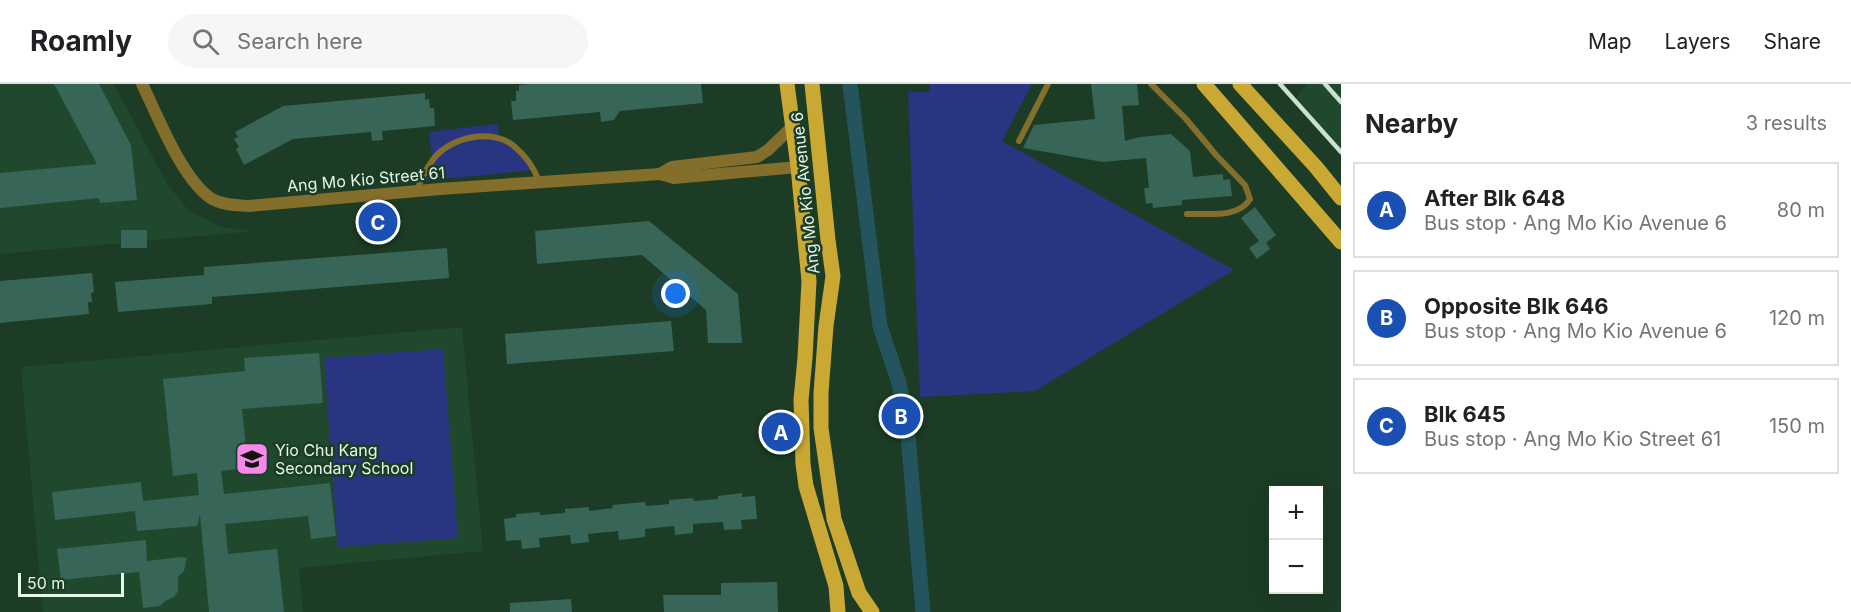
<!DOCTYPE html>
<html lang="en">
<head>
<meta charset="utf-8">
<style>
	:root { --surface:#fff; --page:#f6f6f6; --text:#202124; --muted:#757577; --line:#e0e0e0; --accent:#ea580c }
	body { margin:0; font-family:Inter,sans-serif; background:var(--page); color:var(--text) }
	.controls { position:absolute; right:18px; bottom:18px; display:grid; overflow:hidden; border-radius:0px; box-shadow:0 6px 24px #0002 }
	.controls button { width:54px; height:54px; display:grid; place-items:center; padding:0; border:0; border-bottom:2px solid var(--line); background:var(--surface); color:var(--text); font:30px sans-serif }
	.scale { position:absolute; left:18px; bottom:15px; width:106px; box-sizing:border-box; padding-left:6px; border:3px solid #e4f7e8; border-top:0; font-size:16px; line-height:21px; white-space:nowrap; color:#e4f7e8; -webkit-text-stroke:4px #1c3c25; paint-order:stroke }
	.you { position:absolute; left:676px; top:210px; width:21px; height:21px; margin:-15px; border:4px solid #fff; border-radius:50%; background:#1a73e8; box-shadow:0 0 0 9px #1a73e833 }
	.badge { display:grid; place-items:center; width:39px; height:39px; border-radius:50%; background:var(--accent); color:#fff; font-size:20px; font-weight:700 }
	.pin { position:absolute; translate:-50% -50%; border:3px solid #fff; box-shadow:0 2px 6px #0006 }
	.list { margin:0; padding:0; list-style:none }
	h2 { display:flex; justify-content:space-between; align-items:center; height:78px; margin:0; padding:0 24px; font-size:26px }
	h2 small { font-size:20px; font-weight:400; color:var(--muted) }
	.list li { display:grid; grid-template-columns:39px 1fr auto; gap:18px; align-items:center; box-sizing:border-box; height:96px; margin:0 12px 12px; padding:0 12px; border:2px solid var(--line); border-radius:0px }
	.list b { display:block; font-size:22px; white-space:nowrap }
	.list p { margin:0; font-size:20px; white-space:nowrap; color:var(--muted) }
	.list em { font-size:20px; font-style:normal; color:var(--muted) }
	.icon { flex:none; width:33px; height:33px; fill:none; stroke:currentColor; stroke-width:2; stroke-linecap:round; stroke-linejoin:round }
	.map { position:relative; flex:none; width:1341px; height:528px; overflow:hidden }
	header { display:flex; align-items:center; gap:36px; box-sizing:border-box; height:84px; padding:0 30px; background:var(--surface); border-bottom:2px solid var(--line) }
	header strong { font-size:28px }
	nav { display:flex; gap:33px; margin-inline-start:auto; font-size:21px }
	.search { width:420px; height:54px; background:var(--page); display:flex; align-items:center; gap:15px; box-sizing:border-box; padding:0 21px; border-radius:33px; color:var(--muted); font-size:22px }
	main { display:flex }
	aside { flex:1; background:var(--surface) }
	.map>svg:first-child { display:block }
</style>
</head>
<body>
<header>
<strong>Roamly</strong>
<div class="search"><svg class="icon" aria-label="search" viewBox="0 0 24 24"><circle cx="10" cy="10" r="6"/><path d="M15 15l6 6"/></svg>Search here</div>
<nav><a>Map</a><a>Layers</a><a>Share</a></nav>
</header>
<main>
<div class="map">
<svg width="1341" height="528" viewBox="0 0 1341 528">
	<rect width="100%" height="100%" fill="#1c3c25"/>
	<g fill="#20482d">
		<polygon points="0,0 114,0 166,98 188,126 220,143 255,147 0,170"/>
		<polygon points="1307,0 1341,0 1341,71 1294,17"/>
		<polygon points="462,243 483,467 299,484 303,528 43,528 21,283"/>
	</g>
	<g fill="#293581">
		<polygon points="930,0 1032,0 1002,57 1234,186 1035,307 920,313 908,8 929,8"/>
		<polygon points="497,40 500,56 514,61 535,86 421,97 432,75 429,48"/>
		<polygon points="443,265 458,454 338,463 324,274"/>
	</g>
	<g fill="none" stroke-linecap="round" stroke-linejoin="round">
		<polyline stroke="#5e8688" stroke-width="4.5" points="918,507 922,498"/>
		<polyline stroke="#24555f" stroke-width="15" points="850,0 880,242 899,299 907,340 923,528"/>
	</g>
	<g fill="#376557">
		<polygon points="54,0 99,0 131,61 137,116 100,119 99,114 0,124 0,89 97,80"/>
		<polygon points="529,0 701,0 703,19 620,27 614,36 601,38 600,28 513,36 511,17 516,17 516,7 519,7 519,1"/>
		<polygon points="1091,0 1137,0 1139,21 1122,22 1125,57 1140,53 1171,50 1190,67 1193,93 1223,90 1223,96 1230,95 1232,112 1182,116 1182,121 1153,124 1152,119 1146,120 1144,104 1149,104 1146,74 1103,78 1023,64 1034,41 1095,35"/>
		<polygon points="425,9 425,16 429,15 430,24 434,24 435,42 382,47 383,56 372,57 371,48 293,55 244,81 236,65 239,63 234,55 238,53 235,48 283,22"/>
		<polygon points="1255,123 1276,151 1266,159 1270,165 1257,175 1249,164 1259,157 1241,134"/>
		<polygon points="649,137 738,210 742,259 708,259 706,226 642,171 537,180 535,147"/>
		<rect x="121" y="146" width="26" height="18"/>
		<polygon points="447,164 449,194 212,213 212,220 118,228 115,198 204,191 204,183"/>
		<polygon points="92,189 94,208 91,209 92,218 88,218 89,230 0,239 0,197"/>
		<polygon points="671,237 674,267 507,280 505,250"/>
		<polygon points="319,269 323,319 242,325 248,384 221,387 224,410 330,399 336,452 311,455 308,432 225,440 228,470 277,465 284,528 209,528 200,430 197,442 137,447 135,427 55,436 52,408 141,398 143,417 199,411 197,389 173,392 163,295 245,287 244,274"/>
		<polygon points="742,409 742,413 755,412 757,435 741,436 742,445 724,446 723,438 693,440 693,449 675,451 674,442 645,445 645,453 619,456 618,447 588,450 589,458 571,460 570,451 539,454 540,463 522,465 521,456 506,457 504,435 516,433 516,430 540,428 540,431 565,429 565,425 589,423 589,427 613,424 612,421 645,418 646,422 669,420 669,416 693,414 694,417 718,415 718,412"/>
		<polygon points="146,456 147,477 180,473 187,474 184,487 178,493 178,507 174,513 165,517 160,522 143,524 139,488 61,496 57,465"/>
		<polygon points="777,498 778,528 664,528 663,511 721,511 721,499"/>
		<polygon points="571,515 572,528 510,528 510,519"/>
	</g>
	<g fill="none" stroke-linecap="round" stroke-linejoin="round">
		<g stroke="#836e2c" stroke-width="6">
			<path d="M 1151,0 L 1186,35 L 1216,71 L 1245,101 L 1250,115 C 1238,135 1207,129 1187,130"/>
			<polyline points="1019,57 1048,0"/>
			<path d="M 417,106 C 421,96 426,85 432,77 C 448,53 493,43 515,63 C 526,72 534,84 539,97"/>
		</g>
		<g stroke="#836e2c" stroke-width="12">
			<path d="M 142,0 C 158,32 182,96 212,115 C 223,121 236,121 249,122 L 440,105 L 660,90 L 674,94 L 798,83"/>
			<polyline points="660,90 672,83 757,73 768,66 793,42"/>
		</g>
		<g stroke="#caa834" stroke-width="15">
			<polyline points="787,0 798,83 809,197 805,274 801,316 803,380 806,402 836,502 838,528"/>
			<polyline points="812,0 828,156 833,192 826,242 821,309 821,344 834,435 859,509 872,528"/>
			<polyline points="1204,0 1341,158"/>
			<polyline points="1240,0 1316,83 1341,114"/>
		</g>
		<g stroke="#cce1d1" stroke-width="4.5">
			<polyline points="1280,0 1341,68"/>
			<polyline points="1325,0 1341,18"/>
		</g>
	</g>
	<defs>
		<symbol id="school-square" viewBox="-11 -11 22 22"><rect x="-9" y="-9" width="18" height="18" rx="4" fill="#f888ea" stroke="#1c3c25"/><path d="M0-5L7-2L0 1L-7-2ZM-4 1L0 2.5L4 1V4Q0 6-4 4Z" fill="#111"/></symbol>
	</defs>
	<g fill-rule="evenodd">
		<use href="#school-square" x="233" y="356" width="38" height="38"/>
	</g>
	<g text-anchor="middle" stroke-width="5" stroke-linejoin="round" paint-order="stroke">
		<g font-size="16" fill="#e4f7e8" stroke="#1c3c25">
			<text transform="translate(366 95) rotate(-5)" y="6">Ang Mo Kio Street 61</text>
			<text transform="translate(805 109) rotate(-96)" y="6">Ang Mo Kio Avenue 6</text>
		</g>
		<g font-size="16" fill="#e4f7e8" stroke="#1c3c25" text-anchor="start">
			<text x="275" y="372">Yio Chu Kang<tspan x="275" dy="18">Secondary School</tspan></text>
		</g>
	</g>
</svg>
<div class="controls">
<button>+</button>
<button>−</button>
</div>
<div class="scale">50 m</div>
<div class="you"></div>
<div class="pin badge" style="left:781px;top:348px;background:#1a4fb4">A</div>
<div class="pin badge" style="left:901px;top:332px;background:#1a4fb4">B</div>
<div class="pin badge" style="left:378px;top:138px;background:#1a4fb4">C</div>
</div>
<aside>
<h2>Nearby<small>3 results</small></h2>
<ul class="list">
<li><span class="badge" style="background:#1a4fb4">A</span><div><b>After Blk 648</b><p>Bus stop · Ang Mo Kio Avenue 6</p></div><em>80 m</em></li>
<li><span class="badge" style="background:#1a4fb4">B</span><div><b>Opposite Blk 646</b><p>Bus stop · Ang Mo Kio Avenue 6</p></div><em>120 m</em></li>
<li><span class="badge" style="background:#1a4fb4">C</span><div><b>Blk 645</b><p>Bus stop · Ang Mo Kio Street 61</p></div><em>150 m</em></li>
</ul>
</aside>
</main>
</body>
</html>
